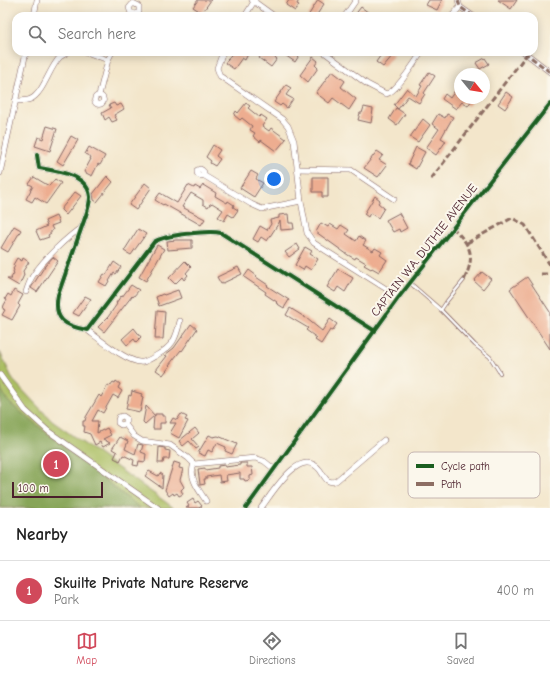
<!DOCTYPE html>
<html lang="en">
<head>
<meta charset="utf-8">
<style>
	:root { --surface:#fff; --page:#f6f6f6; --text:#222; --muted:#767676; --line:#e0e0e0; --accent:#d1495b }
	body { margin:0; font-family:"Comic Neue",sans-serif; background:var(--page); color:var(--text) }
	.compass { position:absolute; left:454px; top:68px; width:36px; height:36px; border-radius:50%; background:var(--surface); box-shadow:0 2px 10px #0003; rotate:120deg }
	.scale { position:absolute; left:12px; bottom:10px; width:91px; box-sizing:border-box; padding-left:4px; border:2px solid #4a1f2b; border-top:0; font-size:11px; line-height:14px; white-space:nowrap; color:#4a1f2b; -webkit-text-stroke:3px #fbf7ec; paint-order:stroke }
	.you { position:absolute; left:274px; top:179px; width:14px; height:14px; margin:-10px; border:3px solid #fff; border-radius:50%; background:#1a73e8; box-shadow:0 0 0 6px #1a73e833 }
	.badge { display:grid; place-items:center; width:26px; height:26px; border-radius:50%; background:var(--accent); color:#fff; font-size:13px; font-weight:700 }
	.pin { position:absolute; translate:-50% -50%; border:2px solid #fff; box-shadow:0 1px 4px #0006 }
	.list { margin:0; padding:0; list-style:none }
	h2 { display:flex; justify-content:space-between; align-items:center; height:52px; margin:0; padding:0 16px; font-size:17px }
	h2 small { font-size:13px; font-weight:400; color:var(--muted) }
	.list li { display:grid; grid-template-columns:26px 1fr auto; gap:12px; align-items:center; box-sizing:border-box; height:60px; padding:0 16px; border-top:1px solid var(--line) }
	.list b { display:block; font-size:15px; white-space:nowrap }
	.list p { margin:0; font-size:13px; white-space:nowrap; color:var(--muted) }
	.list em { font-size:13px; font-style:normal; color:var(--muted) }
	.icon { flex:none; width:22px; height:22px; fill:none; stroke:currentColor; stroke-width:2; stroke-linecap:round; stroke-linejoin:round }
	.map { position:relative; flex:none; width:550px; height:508px; overflow:hidden }
	.search { position:absolute; background:var(--surface); box-shadow:0 2px 10px #0003; left:12px; right:12px; top:12px; height:44px; display:flex; align-items:center; gap:10px; box-sizing:border-box; padding:0 14px; border-radius:12px; color:var(--muted); font-size:15px }
	.sheet { height:112px; background:var(--surface) }
	nav { display:flex; justify-content:space-around; align-items:center; box-sizing:border-box; height:56px; border-top:1px solid var(--line); background:var(--surface); font-size:11px; color:var(--muted) }
	nav a { display:grid; justify-items:center; gap:2px }
	nav .on { color:var(--accent) }
	.map>svg:first-child { display:block }
</style>
</head>
<body>
<div class="map">
<svg width="550" height="508" viewBox="0 0 550 508">
	<rect width="100%" height="100%" fill="#fbf7ec"/>
	<filter id="ink" filterUnits="userSpaceOnUse"><feTurbulence type="fractalNoise" baseFrequency=".025" numOctaves="2"/><feDisplacementMap in="SourceGraphic" scale="8" xChannelSelector="R" yChannelSelector="G"/><feConvolveMatrix kernelMatrix="1 2 1 2 8 2 1 2 1" color-interpolation-filters="sRGB"/></filter>
	<filter id="wash" filterUnits="userSpaceOnUse"><feTurbulence type="fractalNoise" baseFrequency=".012" numOctaves="4" result="noise"/><feDisplacementMap in="SourceGraphic" scale="16" xChannelSelector="R" yChannelSelector="G"/><feGaussianBlur stdDeviation="0.9" result="paint"/><feColorMatrix in="noise" values="0 0 0 0 0 0 0 0 0 0 0 0 0 0 0 0 0 1.4 0 .05"/><feComposite in="paint" operator="in"/></filter>
	<g filter="url(#wash)">
		<rect width="100%" height="100%" fill="#f3e6cb"/>
		<polygon fill="#aabe62" stroke="#7a6e46" points="0,352 13,380 52,421 174,508 0,508"/>
		<polygon fill="#87a558" stroke="#686242" points="0,387 7,400 12,405 140,508 0,508"/>
		<g id="blocks">
			<g fill="#edad90">
				<polygon points="198,0 211,0 202,13 193,7"/>
				<polygon points="289,0 299,0 297,4 299,5 295,11 286,5"/>
				<polygon points="318,0 324,4 316,16 308,16"/>
				<polygon points="429,0 442,0 437,10 426,5"/>
				<polygon points="498,0 517,0 511,9"/>
				<polygon points="361,7 373,16 354,16"/>
				<polygon points="233,52 245,52 248,54 245,60 242,58 234,69 225,63"/>
				<polygon points="263,52 273,52 271,54 277,59 271,67 259,58"/>
				<polygon points="288,52 297,52 300,54 295,62 285,55"/>
				<polygon points="383,52 390,52 393,55 383,67 376,62"/>
				<polygon points="313,57 318,61 315,65 318,68 308,82 300,75"/>
				<polygon points="485,58 489,64 480,69 476,63"/>
				<polygon points="332,71 345,81 341,87 356,99 349,110 333,98 329,103 316,93"/>
				<polygon points="429,72 435,76 424,93 425,94 419,103 408,96 398,109 394,105 407,88 416,96 422,86 420,85"/>
				<polygon points="286,85 291,88 286,95 293,99 287,108 282,104 280,106 274,102"/>
				<polygon points="457,88 460,90 460,98 473,98 468,106 462,102 456,109 442,99 445,94 450,98"/>
				<polygon points="506,92 513,97 505,109 498,104"/>
				<polygon points="114,103 116,106 121,104 124,109 114,115 117,120 112,122 109,117 105,120 102,113 111,108 109,105"/>
				<polygon points="246,103 250,106 248,108 259,117 261,115 267,119 262,126 269,131 271,128 286,139 276,151 261,140 260,142 253,136 255,133 250,130 252,126 242,118 240,120 234,115 236,111 238,113"/>
				<polygon points="364,107 373,109 371,123 358,120 360,113 362,113"/>
				<polygon points="396,108 405,114 397,125 389,119"/>
				<polygon points="438,114 445,118 447,114 453,117 441,138 446,141 436,155 426,148 439,129 432,124"/>
				<polygon points="423,119 430,125 418,142 410,137"/>
				<polygon points="47,126 57,129 50,151 35,146 38,137 43,139"/>
				<polygon points="71,136 78,140 63,165 57,161"/>
				<polygon points="213,145 220,150 216,156 220,159 215,166 210,163 211,161 206,157"/>
				<polygon points="89,147 105,156 100,165 98,164 92,176 84,172 91,159 90,159 91,157 85,154"/>
				<polygon points="416,147 425,152 416,169 408,164"/>
				<polygon points="377,151 383,155 379,160 387,165 378,177 364,168"/>
				<polygon points="251,171 258,175 256,179 263,183 254,197 240,188"/>
				<polygon points="107,176 113,182 97,202 94,200 93,194"/>
				<polygon points="34,177 49,186 55,179 61,183 46,204 35,197 32,202 26,199 33,186 29,184"/>
				<polygon points="313,177 328,177 328,197 322,197 322,192 313,192"/>
				<polygon points="145,183 151,188 136,210 129,205"/>
				<polygon points="188,185 194,188 195,186 200,189 203,185 216,193 215,196 227,203 228,201 234,205 233,207 238,210 233,217 228,214 224,221 218,217 223,210 212,203 211,204 210,204 208,207 203,204 203,200 191,193 182,207 205,219 201,225 164,204 163,205 155,200 160,193 177,203"/>
				<polygon points="75,192 81,196 66,215 61,210 61,209"/>
				<polygon points="375,196 380,200 378,203 384,208 378,218 370,213 368,217 364,214"/>
				<polygon points="399,213 407,228 400,232 399,229 393,232 386,220"/>
				<polygon points="288,214 289,223 293,223 294,229 281,230 280,221 267,241 261,237 258,242 253,239 260,226 267,230 271,224 270,220 279,218 279,215"/>
				<polygon points="56,216 59,223 51,226 53,230 51,231 51,233 48,235 49,237 40,240 36,231 47,226 45,221"/>
				<polygon points="321,223 328,227 330,224 338,229 341,225 349,230 346,234 356,241 359,236 366,241 363,245 373,251 375,248 382,252 380,255 387,260 379,272 372,268 371,269 364,265 366,263 356,257 355,259 348,255 316,232"/>
				<polygon points="14,226 21,230 8,252 1,248"/>
				<polygon points="138,229 146,234 131,255 124,251"/>
				<polygon points="176,240 192,240 192,248 168,250 167,241"/>
				<polygon points="297,244 300,249 289,257 285,252"/>
				<polygon points="157,245 164,249 146,281 139,277"/>
				<polygon points="305,247 312,251 310,254 318,259 311,270 305,266 303,270 295,265"/>
				<polygon points="53,257 58,261 37,292 31,288 45,266"/>
				<polygon points="17,258 22,261 23,258 29,262 23,271 24,275 19,286 7,279 12,279 11,278 14,273 13,272 14,270 13,269 15,266 13,265"/>
				<polygon points="185,261 191,267 186,273 188,275 184,280 182,277 175,284 169,278"/>
				<polygon points="114,262 121,267 116,274 114,273 106,286 99,282 104,274 106,275"/>
				<polygon points="238,267 242,274 221,284 217,277"/>
				<polygon points="338,269 353,278 345,292 338,287 335,292 327,287"/>
				<polygon points="249,270 257,276 256,277 268,285 267,286 289,300 284,308 276,303 277,302 265,294 266,292 244,277"/>
				<polygon points="482,272 491,279 483,289 474,281"/>
				<polygon points="527,277 550,312 550,349 510,289"/>
				<polygon points="131,285 139,290 133,297 132,296 104,332 98,327 108,317 117,304 116,303 121,296 122,297"/>
				<polygon points="14,290 23,295 18,304 20,306 12,320 2,315 5,310 3,309 4,305 7,300 5,299 8,294 11,296"/>
				<polygon points="178,290 181,298 159,306 156,297 163,294 164,295"/>
				<polygon points="85,296 91,299 79,316 73,313"/>
				<polygon points="290,308 306,318 322,331 330,319 337,324 332,331 330,330 321,344 315,340 317,338 306,330 308,328 286,315"/>
				<polygon points="157,311 165,312 163,339 155,339"/>
				<polygon points="191,324 197,329 182,351 181,350 169,365 170,366 163,375 156,370 167,356 165,355 174,348"/>
				<polygon points="134,328 141,337 136,342 134,339 127,345 122,339"/>
				<polygon points="116,381 120,384 118,388 122,391 118,398 113,395 103,413 98,410 92,421 98,421 97,433 107,428 111,435 103,439 110,443 103,447 100,442 95,445 90,434 84,432 85,426 83,426 83,421 85,421 86,417 99,395 101,397 108,385 110,386 113,382 115,383"/>
				<polygon points="132,391 142,394 141,396 143,397 140,412 126,409 129,395 131,396"/>
				<polygon points="146,406 155,416 155,414 162,414 162,416 165,416 165,423 160,423 160,429 153,429 154,416 145,424 143,422"/>
				<polygon points="181,414 187,417 185,420 188,421 179,438 170,433 176,423 170,423 173,418 177,420"/>
				<polygon points="195,428 199,433 192,439 199,447 196,449 189,441 183,446 179,441"/>
				<polygon points="209,435 213,437 218,436 237,444 232,454 225,451 226,447 217,443 212,452 208,450 205,456 198,453"/>
				<polygon points="120,437 128,441 125,449 135,454 138,444 143,445 141,452 146,454 145,462 139,461 138,466 133,465 134,460 123,455 120,461 114,458 117,452 112,449"/>
				<polygon points="159,447 165,448 165,450 170,451 169,459 164,459 163,463 158,463"/>
				<polygon points="174,462 180,464 179,468 183,469 180,480 184,487 181,490 183,494 179,496 177,493 174,495 173,493 169,496 165,490"/>
				<polygon points="240,463 247,463 247,467 252,467 253,475 250,476 250,480 245,481 244,479 240,479 240,473 226,475 227,481 220,482 219,475 206,477 206,479 204,479 205,484 200,485 200,484 198,469 205,468 205,470 218,468 218,466 225,465 225,467 240,465"/>
				<polygon points="149,471 158,476 160,473 163,475 162,488 145,476"/>
				<polygon points="193,499 195,503 198,501 202,506 199,508 186,508 189,506 187,503"/>
			</g>
		</g>
	</g>
	<g filter="url(#ink)">
		<use href="#blocks" fill-opacity="0" stroke="#856563" stroke-width="1"/>
		<g fill="none" stroke-linecap="round" stroke-linejoin="round">
			<defs>
				<g id="service">
					<polyline points="464,280 447,301 441,310 475,345 490,357 500,373"/>
					<polyline points="410,283 441,310"/>
				</g>
				<g id="minor">
					<polyline points="252,0 274,16"/>
					<polyline points="458,0 460,7 473,16"/>
					<polyline points="34,16 37,0"/>
					<polyline points="130,16 131,13 129,8 133,3 139,6 139,12 137,14 131,13"/>
					<polyline points="245,16 255,0"/>
					<polyline points="345,16 356,0"/>
					<polyline points="452,16 460,7"/>
					<polyline points="86,52 108,60"/>
					<polyline points="223,52 217,68 220,76 282,119 288,126 294,141 301,201 307,233 314,243 320,247 399,297"/>
					<path d="M 324,52 L 367,84 L 386,94 C 397,92 415,61 422,52"/>
					<polyline points="524,52 550,72"/>
					<polyline points="99,95 108,60 112,52"/>
					<circle cx="99" cy="100" r="4.5"/>
					<path d="M 15,101 C 20,101 26,101 31,99 C 44,92 49,68 60,57 C 62,55 66,54 68,52"/>
					<path d="M 37,155 L 39,168 C 56,171 88,174 90,197 C 90,203 88,209 86,215 L 58,295 C 53,320 65,326 87,330 L 154,242 C 164,235 210,230 221,233 L 375,331"/>
					<polyline points="297,169 351,170 394,199"/>
					<polyline points="0,173 26,52"/>
					<polyline points="203,175 204,172 202,170 200,169 197,170 197,173 198,175 201,176 203,175 251,204 262,209 301,201"/>
					<path d="M 26,292 C 28,286 30,279 34,274 C 45,258 66,238 82,227"/>
					<path d="M 87,330 C 98,338 130,365 143,362 C 148,361 152,358 157,355 C 173,346 176,339 180,321"/>
					<polyline points="0,375 25,410 48,431 158,508"/>
					<polyline points="125,424 126,422 126,418 123,416 119,417 118,420 118,423 121,425 125,424 134,436 142,441 170,445 188,458 194,464 255,458 264,461 274,469"/>
					<path d="M 194,464 C 188,477 199,490 206,501"/>
					<polyline points="246,508 399,297 550,104"/>
					<path d="M 261,508 C 272,494 300,445 320,470 C 325,477 326,484 336,481 L 384,440"/>
				</g>
			</defs>
			<use href="#service" stroke="#856563" stroke-width="4"/>
			<use href="#minor" stroke="#856563" stroke-width="6"/>
			<use href="#service" stroke="#fff" stroke-width="2.5"/>
			<use href="#minor" stroke="#fff" stroke-width="5"/>
			<g stroke="#8d6e63" stroke-width="3" stroke-dasharray="6 3" stroke-linecap="butt">
				<polyline points="458,0 460,7 473,16"/>
				<polyline points="524,52 550,72"/>
				<polyline points="431,179 527,54"/>
				<path d="M 452,227 C 471,246 476,255 464,280"/>
				<polyline points="467,243 512,218 525,225 550,265"/>
				<polyline points="541,274 550,274"/>
			</g>
			<defs>
				<g id="cycleway">
					<path d="M 37,155 L 39,168 C 56,171 88,174 90,197 C 90,203 88,209 86,215 L 58,295 C 53,320 65,326 87,330 L 154,242 C 164,235 210,230 221,233 L 375,331"/>
					<polyline points="246,508 399,297 550,104"/>
				</g>
			</defs>
			<use href="#cycleway" stroke="#fbf7ec" stroke-width="6"/>
			<use href="#cycleway" stroke="#1b5e20" stroke-width="4"/>
		</g>
	</g>
	<g text-anchor="middle" stroke-width="4" stroke-linejoin="round" paint-order="stroke">
		<g font-size="12" fill="#4a1f2b" stroke="#fbf7ec">
			<text transform="translate(424 250) rotate(-52)" y="4">CAPTAIN W.A. DUTHIE AVENUE</text>
		</g>
	</g>
	<rect x="408" y="452" width="132" height="46" rx="6" fill="#fbf7ec" stroke="#c6b6b2" stroke-width="1"/>
	<rect x="416" y="464" width="18" height="4" fill="#1b5e20"/>
	<rect x="416" y="482" width="18" height="4" fill="#8d6e63"/>
	<g font-size="11" fill="#4a1f2b">
		<text x="441" y="470">Cycle path</text>
		<text x="441" y="488">Path</text>
	</g>
</svg>
<svg class="compass" viewBox="-18 -18 36 36"><path d="M0-13l5 13h-10z" fill="#e53935"/><path d="M0 13l5-13h-10z" fill="#767676"/></svg>
<div class="scale">100 m</div>
<div class="you"></div>
<div class="pin badge" style="left:56px;top:464px">1</div>
<div class="search"><svg class="icon" aria-label="search" viewBox="0 0 24 24"><circle cx="10" cy="10" r="6"/><path d="M15 15l6 6"/></svg>Search here</div>
</div>
<section class="sheet">
<h2>Nearby<small></small></h2>
<ul class="list">
<li><span class="badge">1</span><div><b>Skuilte Private Nature Reserve</b><p>Park</p></div><em>400 m</em></li>
</ul>
</section>
<nav>
<a class="on"><svg class="icon" aria-label="map" viewBox="0 0 24 24"><path d="M3 6l6-2 6 2 6-2v14l-6 2-6-2-6 2zM9 4v14M15 6v14"/></svg>Map</a>
<a><svg class="icon" aria-label="directions" viewBox="0 0 24 24"><path d="M12 3l9 9-9 9-9-9zM9 14v-3h6M13 9l2 2-2 2"/></svg>Directions</a>
<a><svg class="icon" aria-label="saved" viewBox="0 0 24 24"><path d="M7 4h10v16l-5-4-5 4z"/></svg>Saved</a>
</nav>
</body>
</html>
